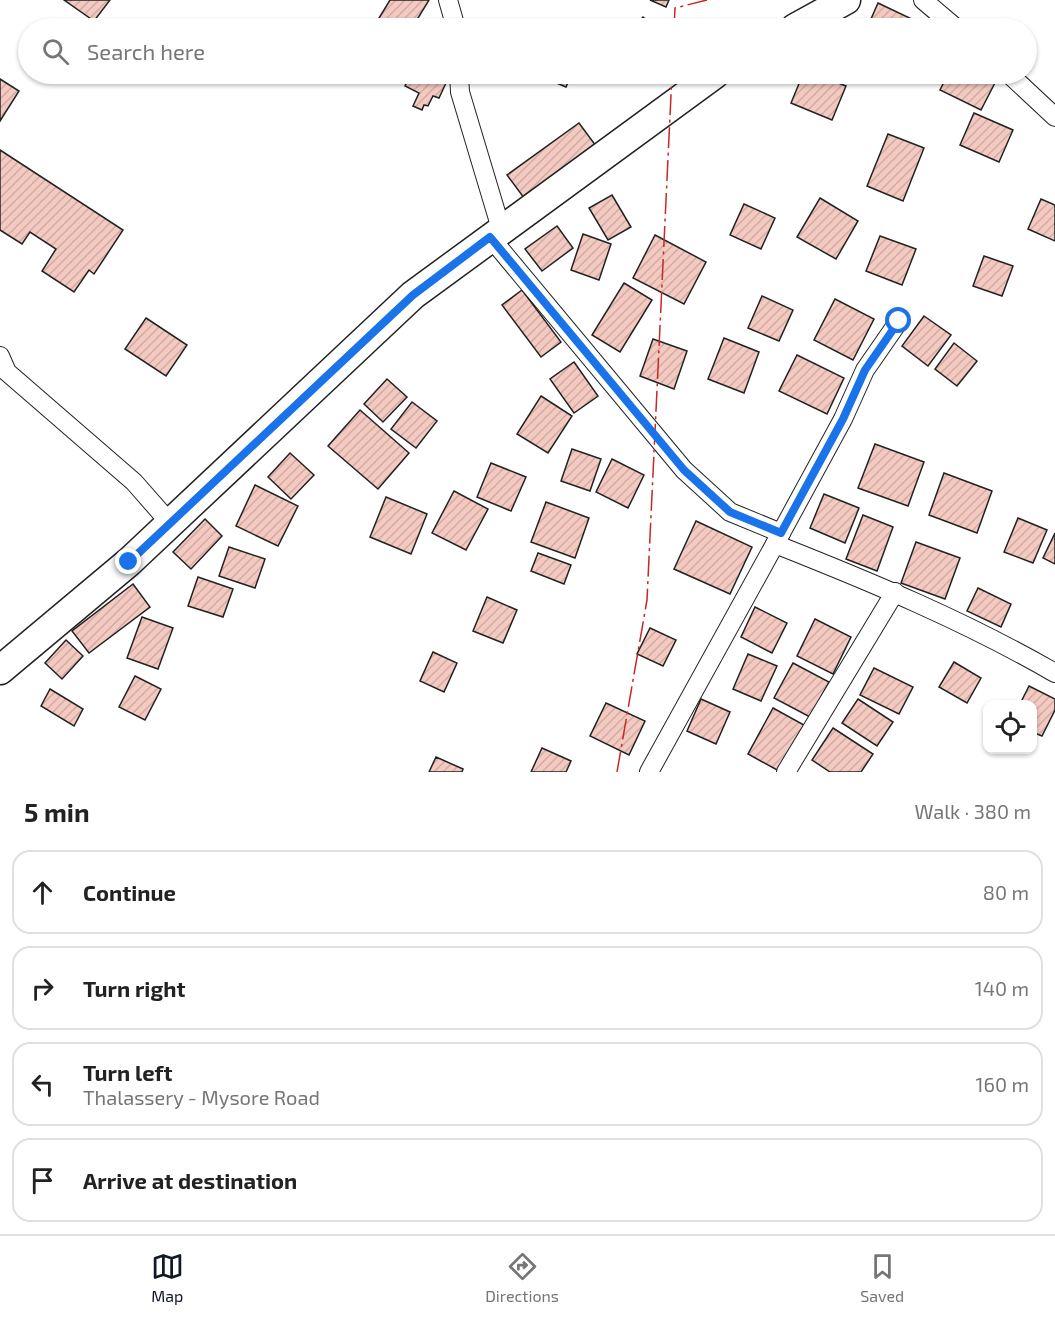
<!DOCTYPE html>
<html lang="en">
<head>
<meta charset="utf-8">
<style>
	:root { --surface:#fff; --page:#f2f2f2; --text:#222; --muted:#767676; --line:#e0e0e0; --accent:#111827 }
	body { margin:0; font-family:"Exo 2",sans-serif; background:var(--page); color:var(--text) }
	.controls { position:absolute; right:18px; bottom:18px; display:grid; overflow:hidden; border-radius:12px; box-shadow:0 2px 4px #0004 }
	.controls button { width:54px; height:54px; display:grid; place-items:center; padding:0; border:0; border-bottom:2px solid var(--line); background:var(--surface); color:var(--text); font:30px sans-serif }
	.stop { position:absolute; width:18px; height:18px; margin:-14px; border:4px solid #1a73e8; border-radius:50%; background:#fff }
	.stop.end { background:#1a73e8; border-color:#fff; box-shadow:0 2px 6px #0008 }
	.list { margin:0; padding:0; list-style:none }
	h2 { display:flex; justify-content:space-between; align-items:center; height:78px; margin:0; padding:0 24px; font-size:26px }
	h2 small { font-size:20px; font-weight:400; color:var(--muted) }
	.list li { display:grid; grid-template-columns:39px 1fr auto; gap:18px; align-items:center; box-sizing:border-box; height:84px; margin:0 12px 12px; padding:0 12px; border:2px solid var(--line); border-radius:18px }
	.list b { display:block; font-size:22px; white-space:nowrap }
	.list p { margin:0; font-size:20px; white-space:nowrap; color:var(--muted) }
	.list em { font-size:20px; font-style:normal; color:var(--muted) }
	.icon { flex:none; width:33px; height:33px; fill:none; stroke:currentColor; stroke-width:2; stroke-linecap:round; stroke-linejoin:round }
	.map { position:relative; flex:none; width:1055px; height:772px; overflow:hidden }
	.search { position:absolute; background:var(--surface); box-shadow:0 2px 4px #0004; left:18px; right:18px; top:18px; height:66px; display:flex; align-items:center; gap:15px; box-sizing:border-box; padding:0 21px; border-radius:33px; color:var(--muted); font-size:22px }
	.sheet { height:462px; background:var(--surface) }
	nav { display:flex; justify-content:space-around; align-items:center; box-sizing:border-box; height:84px; border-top:2px solid var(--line); background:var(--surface); font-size:16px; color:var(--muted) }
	nav a { display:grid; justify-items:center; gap:3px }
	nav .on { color:var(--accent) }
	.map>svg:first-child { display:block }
</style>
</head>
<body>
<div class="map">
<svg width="1055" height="772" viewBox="0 0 1055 772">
	<defs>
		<pattern id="building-hatch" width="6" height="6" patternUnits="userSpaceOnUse" patternTransform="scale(1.5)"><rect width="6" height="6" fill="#f3c9c0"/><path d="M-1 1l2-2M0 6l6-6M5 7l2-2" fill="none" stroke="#d0aca5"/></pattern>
	</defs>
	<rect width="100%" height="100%" fill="#fff"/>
	<g fill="url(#building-hatch)" stroke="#222" stroke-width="1.5">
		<polygon points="64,0 110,0 94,21"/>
		<polygon points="390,0 429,0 412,28 386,28 376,23"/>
		<polygon points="650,0 669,0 666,7"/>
		<polygon points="878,3 916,21 912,28 867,28"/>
		<polygon points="643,17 657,28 633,28"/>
		<polygon points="411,74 439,74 436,79 446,83 439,98 433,96 428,106 424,105 422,110 413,106 419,93 405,86"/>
		<polygon points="535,74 572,74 566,87"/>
		<polygon points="803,74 815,74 846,86 832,120 791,103"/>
		<polygon points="948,74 996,74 999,75 981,110 940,90"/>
		<polygon points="0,79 19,91 0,121"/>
		<polygon points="974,113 1013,130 999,162 960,145"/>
		<polygon points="579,123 599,150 527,202 507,175"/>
		<polygon points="888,134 924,148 903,201 867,186"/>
		<polygon points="0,150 123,230 94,274 89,270 74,292 42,271 56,249 30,232 22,244 0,230"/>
		<polygon points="612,195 631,227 608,240 589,208"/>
		<polygon points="820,198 858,221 836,259 797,237"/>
		<polygon points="1041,199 1055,205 1055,241 1028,229"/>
		<polygon points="744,204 775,218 761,249 730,235"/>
		<polygon points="557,226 573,248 542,271 525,249"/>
		<polygon points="583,234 611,244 599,280 571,270"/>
		<polygon points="655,235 706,262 684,304 633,278"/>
		<polygon points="880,236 916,249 902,285 866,271"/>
		<polygon points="984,256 1013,266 1002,296 973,286"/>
		<polygon points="624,283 652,300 620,352 592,335"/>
		<polygon points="522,290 561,342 541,357 502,305"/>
		<polygon points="762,296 793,310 779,341 748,328"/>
		<polygon points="835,299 874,319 853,360 814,340"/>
		<polygon points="924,316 951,335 928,366 902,346"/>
		<polygon points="146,318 187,345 166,376 125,349"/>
		<polygon points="724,338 759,352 744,393 708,379"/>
		<polygon points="653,339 687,351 674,389 640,376"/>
		<polygon points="954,343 977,361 957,386 935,369"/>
		<polygon points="797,355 844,378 827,414 779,391"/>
		<polygon points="574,362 598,396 574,413 550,379"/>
		<polygon points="387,379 407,397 383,422 364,404"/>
		<polygon points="541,396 572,416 548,453 517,434"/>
		<polygon points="412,402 437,421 416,448 391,429"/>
		<polygon points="360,410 409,453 378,489 328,446"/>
		<polygon points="875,444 924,462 908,506 858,488"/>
		<polygon points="572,449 601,459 590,491 561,481"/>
		<polygon points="290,453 314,475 291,499 268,477"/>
		<polygon points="612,459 644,475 628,508 596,492"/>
		<polygon points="491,463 526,477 511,511 477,497"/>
		<polygon points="944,473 992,491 977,533 929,515"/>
		<polygon points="255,485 298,506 278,546 236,526"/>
		<polygon points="454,491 488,509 466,550 432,533"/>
		<polygon points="824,494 859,508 845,543 810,528"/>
		<polygon points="386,497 427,514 411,554 370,537"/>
		<polygon points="546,502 589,518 575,558 531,542"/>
		<polygon points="863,515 893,527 877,571 846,559"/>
		<polygon points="1018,518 1047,530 1033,563 1004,552"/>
		<polygon points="205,519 222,536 191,569 173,552"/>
		<polygon points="696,521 752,547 730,594 674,569"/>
		<polygon points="1055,533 1055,564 1043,558"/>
		<polygon points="916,542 960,558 945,599 901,583"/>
		<polygon points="229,547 265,559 255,588 219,576"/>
		<polygon points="538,553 571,565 564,584 531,571"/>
		<polygon points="198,577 233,589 223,617 188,606"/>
		<polygon points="133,584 150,607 89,653 72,631"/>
		<polygon points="978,588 1011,604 1001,627 967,611"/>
		<polygon points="487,597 517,610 503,643 473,631"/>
		<polygon points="755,607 787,623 772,653 741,637"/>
		<polygon points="142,617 173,628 158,669 127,658"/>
		<polygon points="815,619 851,637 833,674 797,656"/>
		<polygon points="650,628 676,640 663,666 637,654"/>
		<polygon points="66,640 83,656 62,679 45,663"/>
		<polygon points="433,652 457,663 444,692 420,681"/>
		<polygon points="748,654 777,666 761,701 733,689"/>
		<polygon points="954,662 981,678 967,703 939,687"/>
		<polygon points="793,663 829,682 810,717 774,698"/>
		<polygon points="874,668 913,687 899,714 860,695"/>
		<polygon points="135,676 161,689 145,720 119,707"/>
		<polygon points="1029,686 1055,699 1055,710 1042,736 1032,732 1032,704 1020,704"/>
		<polygon points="50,689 83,709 74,726 41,706"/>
		<polygon points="701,699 730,712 716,744 687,731"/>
		<polygon points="858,699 893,722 877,746 842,723"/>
		<polygon points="606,703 645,721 629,755 590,736"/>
		<polygon points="773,708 804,725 779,771 748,754"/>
		<polygon points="833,728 873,754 861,772 830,772 812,760"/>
		<polygon points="542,748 571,761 566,772 531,772"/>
		<polygon points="436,757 463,769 462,772 429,772"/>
	</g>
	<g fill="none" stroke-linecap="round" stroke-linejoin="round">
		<defs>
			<g id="minor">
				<polyline points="448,0 456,28"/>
				<polyline points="923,0 956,28"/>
				<polyline points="459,74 460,92 501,229"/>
				<polyline points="1009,74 1055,117"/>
				<path d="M 490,237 L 684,470 L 730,512 L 781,533 L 775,544 C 871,582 965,621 1055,673"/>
				<polyline points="0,356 7,372 134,482 170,523"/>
				<polyline points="781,533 843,419 865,370 899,321"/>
				<polyline points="649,772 775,544"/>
				<polyline points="786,772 895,592"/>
			</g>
			<g id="primary">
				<polyline points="795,28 846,0"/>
				<polyline points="0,670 129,562 413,295 715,74"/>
			</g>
		</defs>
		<use href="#minor" stroke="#222" stroke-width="20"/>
		<use href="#primary" stroke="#222" stroke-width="31"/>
		<use href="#minor" stroke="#fff" stroke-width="18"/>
		<use href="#primary" stroke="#fff" stroke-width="28"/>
		<g stroke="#c62828" stroke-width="1.5" stroke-dasharray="21 4.5 3 4.5" stroke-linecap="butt">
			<polyline points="674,28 675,8 707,0"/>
			<polyline points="617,772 647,600 672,74"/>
		</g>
	</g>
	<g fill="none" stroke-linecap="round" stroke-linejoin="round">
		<polyline stroke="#1a73e8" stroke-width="8" points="129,562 413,295 490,237 684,470 730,512 781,533 843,419 865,370 899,321"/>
	</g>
</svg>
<div class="controls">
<button><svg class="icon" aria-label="locate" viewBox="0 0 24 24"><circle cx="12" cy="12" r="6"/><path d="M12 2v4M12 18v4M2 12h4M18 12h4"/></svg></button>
</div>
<div class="stop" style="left:899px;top:321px"></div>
<div class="stop end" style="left:129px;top:562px"></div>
<div class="search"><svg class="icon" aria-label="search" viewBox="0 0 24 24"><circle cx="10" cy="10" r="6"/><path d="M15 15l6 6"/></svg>Search here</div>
</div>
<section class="sheet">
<h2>5 min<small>Walk · 380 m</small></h2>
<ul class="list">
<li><svg class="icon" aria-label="ahead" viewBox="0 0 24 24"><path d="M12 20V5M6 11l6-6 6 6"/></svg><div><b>Continue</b></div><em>80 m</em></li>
<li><svg class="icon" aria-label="right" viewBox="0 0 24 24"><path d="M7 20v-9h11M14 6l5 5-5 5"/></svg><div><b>Turn right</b></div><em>140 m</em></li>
<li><svg class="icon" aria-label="left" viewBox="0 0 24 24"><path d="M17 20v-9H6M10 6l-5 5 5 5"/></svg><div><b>Turn left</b><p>Thalassery - Mysore Road</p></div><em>160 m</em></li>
<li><svg class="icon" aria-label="arrive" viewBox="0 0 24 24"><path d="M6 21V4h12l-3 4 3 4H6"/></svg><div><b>Arrive at destination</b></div></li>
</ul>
</section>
<nav>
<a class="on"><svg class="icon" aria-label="map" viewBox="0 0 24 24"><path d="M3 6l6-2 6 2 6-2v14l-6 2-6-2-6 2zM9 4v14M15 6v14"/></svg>Map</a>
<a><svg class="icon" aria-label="directions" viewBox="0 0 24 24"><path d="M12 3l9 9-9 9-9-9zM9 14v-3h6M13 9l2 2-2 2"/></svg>Directions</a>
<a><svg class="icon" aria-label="saved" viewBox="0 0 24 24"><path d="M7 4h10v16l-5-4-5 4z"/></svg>Saved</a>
</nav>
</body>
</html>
